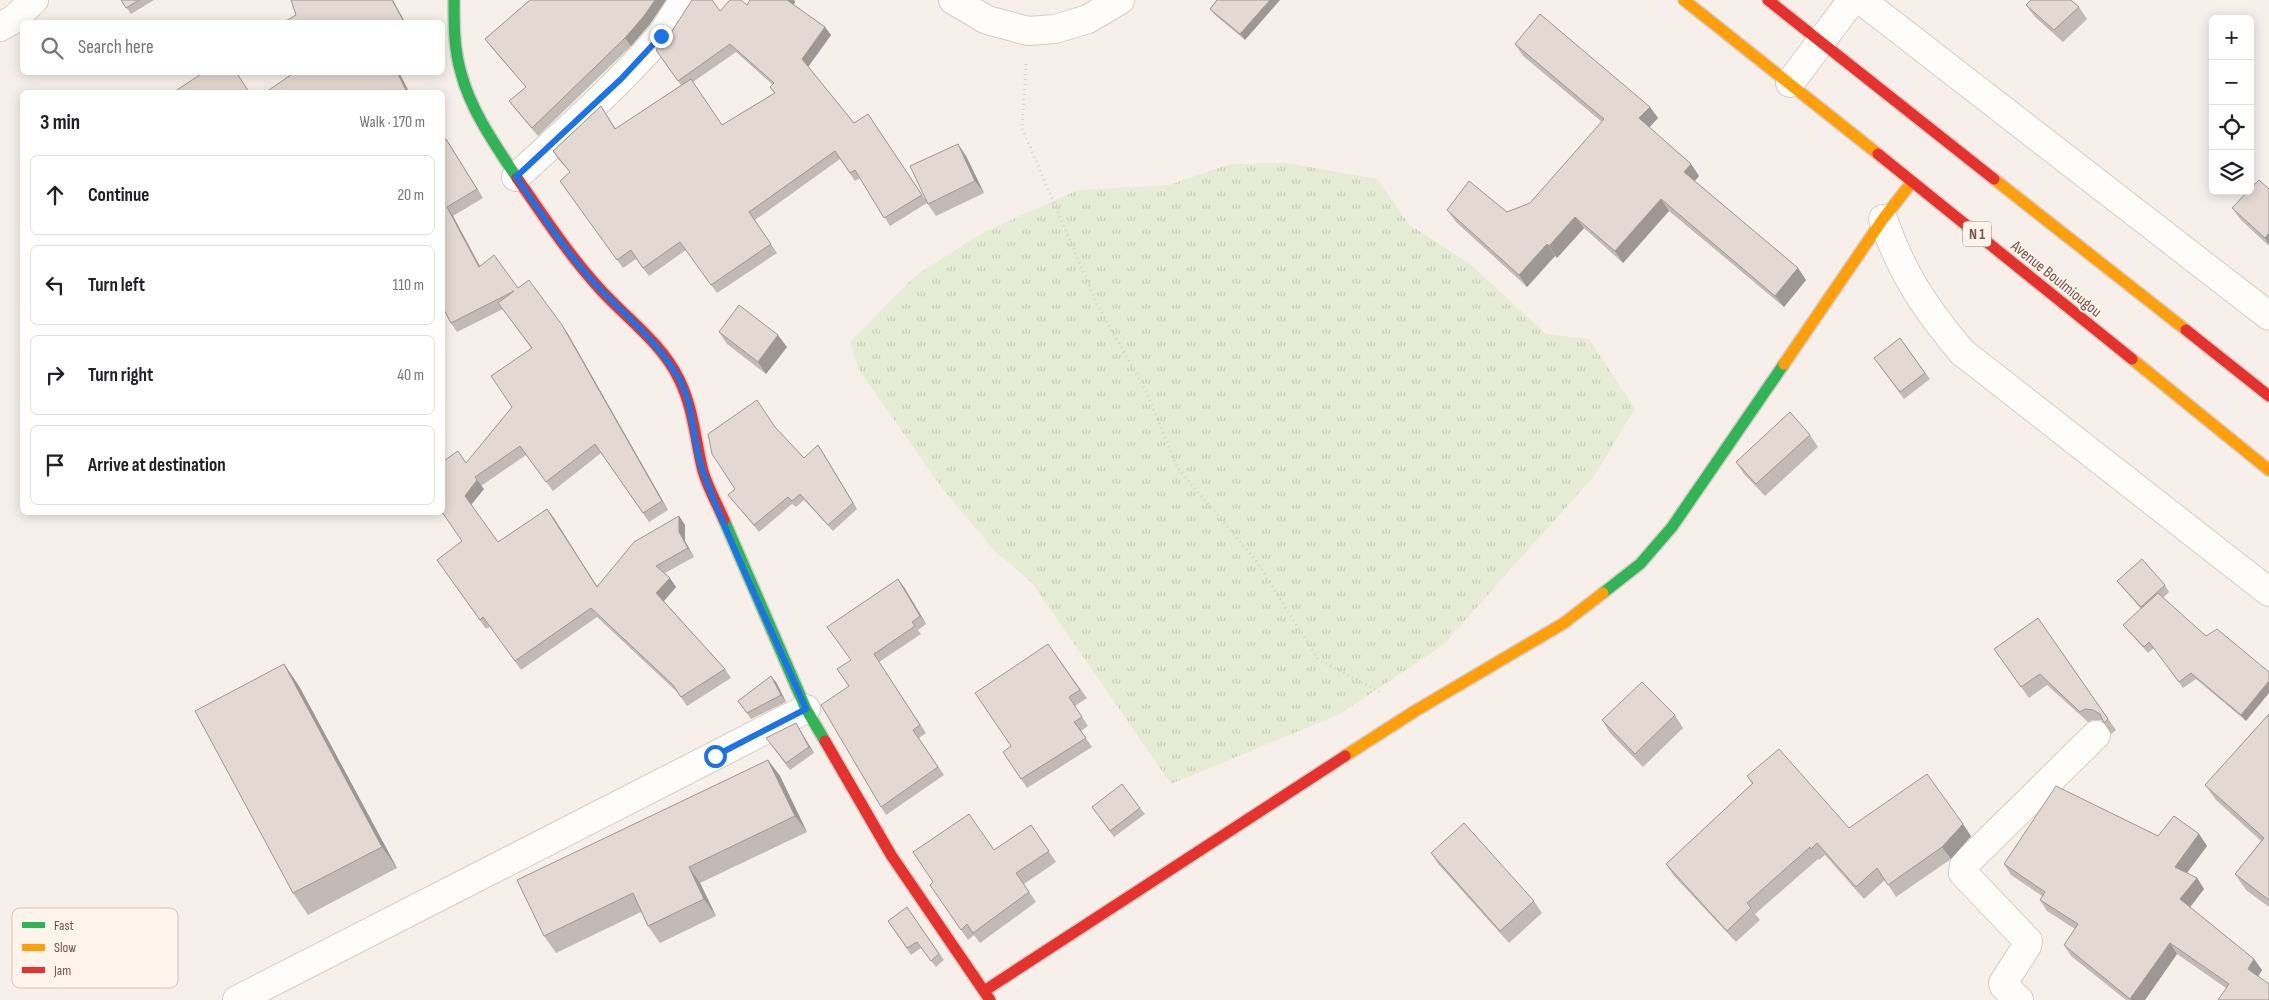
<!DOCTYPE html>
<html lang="en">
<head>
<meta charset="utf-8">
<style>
	:root { --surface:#fff; --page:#f6f6f6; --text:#202124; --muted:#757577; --line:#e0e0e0 }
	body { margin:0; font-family:"Sofia Sans Condensed",sans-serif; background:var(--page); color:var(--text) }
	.controls { position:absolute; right:15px; top:15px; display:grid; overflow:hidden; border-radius:8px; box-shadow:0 2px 12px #0003 }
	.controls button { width:45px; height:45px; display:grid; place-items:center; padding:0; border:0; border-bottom:1px solid var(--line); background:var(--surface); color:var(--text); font:25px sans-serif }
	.stop { position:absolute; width:15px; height:15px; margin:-11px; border:4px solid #1a73e8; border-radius:50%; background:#fff }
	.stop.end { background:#1a73e8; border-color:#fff; box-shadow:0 1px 5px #0008 }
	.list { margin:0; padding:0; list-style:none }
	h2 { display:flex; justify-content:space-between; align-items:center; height:65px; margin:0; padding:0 20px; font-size:21px }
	h2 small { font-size:16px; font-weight:400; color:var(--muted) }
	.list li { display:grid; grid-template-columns:32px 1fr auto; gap:15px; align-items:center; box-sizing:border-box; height:80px; margin:0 10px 10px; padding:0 10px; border:1px solid var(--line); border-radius:8px }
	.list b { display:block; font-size:19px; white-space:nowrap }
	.list em { font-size:16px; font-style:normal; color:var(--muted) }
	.icon { flex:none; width:28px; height:28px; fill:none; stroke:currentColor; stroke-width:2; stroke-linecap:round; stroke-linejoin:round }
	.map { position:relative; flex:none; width:2269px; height:1000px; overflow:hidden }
	.search { position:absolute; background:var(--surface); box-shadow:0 2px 12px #0003; left:20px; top:20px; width:425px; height:55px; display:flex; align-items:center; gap:12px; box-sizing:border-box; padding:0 18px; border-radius:8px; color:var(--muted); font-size:19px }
	.panel { position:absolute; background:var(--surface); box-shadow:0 2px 12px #0003; left:20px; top:90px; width:425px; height:425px; border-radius:8px }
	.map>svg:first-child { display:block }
</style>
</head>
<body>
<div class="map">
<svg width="2269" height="1000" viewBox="0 0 2269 1000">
	<defs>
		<pattern id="grass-tufts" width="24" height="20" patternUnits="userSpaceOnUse" patternTransform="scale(1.25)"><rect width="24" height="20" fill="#e6ecd5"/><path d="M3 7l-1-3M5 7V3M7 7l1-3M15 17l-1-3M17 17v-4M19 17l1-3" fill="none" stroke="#c9ccb8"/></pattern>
	</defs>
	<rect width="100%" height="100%" fill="#f7f0ea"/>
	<polygon fill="url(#grass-tufts)" points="1287,163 1377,179 1410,225 1470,264 1546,334 1589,339 1635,408 1595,475 1443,645 1340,714 1171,784 1032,583 994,550 942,488 859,370 850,342 915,276 982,233 1078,190 1169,185 1230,164"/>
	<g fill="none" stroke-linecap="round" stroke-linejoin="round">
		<defs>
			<g id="street">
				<polyline points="953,0 987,20 1028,31 1055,29 1088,19 1120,0"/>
				<polyline points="1861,0 2269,316"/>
				<polyline points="0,27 14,19 34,0"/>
				<polyline points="1790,83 1852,0"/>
				<path d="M 516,177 C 565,132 615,88 659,38 C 669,26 674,12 685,0"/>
				<path d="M 1883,219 C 1902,274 1925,308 1962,352 L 2269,592"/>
				<polyline points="237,1000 806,709"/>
				<polyline points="2019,1000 2004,986 2003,983 2027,946 2028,941 1963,873 1964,865 2096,735"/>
			</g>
			<g id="fast">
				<path d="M 454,0 C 454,25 454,49 461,73 C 471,111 496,146 517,178"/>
				<polyline points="724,520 806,709 825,741"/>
				<polyline points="1603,593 1640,564 1672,527 1784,364"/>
			</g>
			<g id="slow">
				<polyline points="1684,0 1878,154"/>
				<polyline points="1994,179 2186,330"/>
				<polyline points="2132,359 2269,470"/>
				<polyline points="1784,364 1883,219 1912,182"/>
				<polyline points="1345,756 1415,711 1564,623 1603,593"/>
			</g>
			<g id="jam">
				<polyline points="1768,0 1994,179"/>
				<polyline points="1878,154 2132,359"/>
				<path d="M 517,178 C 543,215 568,254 599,288 C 626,318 661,342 679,379 C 693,407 695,437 702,467 C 706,485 717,503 724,520"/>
				<polyline points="2186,330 2269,396"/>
				<polyline points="825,741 891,855 990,1000"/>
				<polyline points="984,991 1345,756"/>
			</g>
		</defs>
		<use href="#street" stroke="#d6ccc7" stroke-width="30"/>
		<use href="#fast" stroke="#d6cbc6" stroke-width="14"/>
		<use href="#slow" stroke="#d6cbc6" stroke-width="14"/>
		<use href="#jam" stroke="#d6cbc6" stroke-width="14"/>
		<polyline stroke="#dad0ce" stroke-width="3" stroke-dasharray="1 4" stroke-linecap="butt" points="1026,64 1022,128 1098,306 1146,391 1177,467 1257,562 1318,659 1382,693"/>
		<use href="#street" stroke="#fefdfc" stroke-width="28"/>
		<use href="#fast" stroke="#30b455" stroke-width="11"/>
		<use href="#slow" stroke="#ff9f0a" stroke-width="11"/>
		<use href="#jam" stroke="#e5322d" stroke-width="11"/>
	</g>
	<g fill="#c3bab5" fill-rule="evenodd">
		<polygon points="121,0 154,0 131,14"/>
		<polygon points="530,0 666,0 650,24 631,46 538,136 515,109 509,101 526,87 491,47 485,39"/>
		<path d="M 750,0 L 794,0 L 795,2 L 794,5 L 825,27 L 831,35 L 808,67 L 854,123 L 868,114 L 925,199 L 966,156 L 984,193 L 936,216 L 927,203 L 890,226 L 860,178 L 855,181 L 840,159 L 755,220 L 777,253 L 717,293 L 686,250 L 649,276 L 636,259 L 623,268 L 560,181 L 570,172 L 558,159 L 553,151 L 601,106 L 616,129 L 681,85 L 656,50 L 670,34 L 720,11 L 747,5 ZM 736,52 L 773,85 L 770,87 L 774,93 L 722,125 L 693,82 Z"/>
		<polygon points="1217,0 1245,40 1215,15 1210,9"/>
		<polygon points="2026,5 2079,7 2087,19 2063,42 2035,17"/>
		<polygon points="1515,44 1650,107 1658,118 1649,127 1691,164 1699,176 1695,181 1798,268 1806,280 1784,307 1669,211 1623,263 1584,228 1557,258 1555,256 1527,287 1456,222 1447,210 1507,212 1530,203 1602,122 1523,56"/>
		<polygon points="446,139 483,198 453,216 480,266 518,288 568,334 668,510 649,522 601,453 553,491 526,455 481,486 484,489 471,505 498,542 547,509 597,586 679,516 685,525 685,541 694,557 665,573 676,587 664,601 725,669 731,678 687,706 678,693 597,617 521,670 490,626 486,629 437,560 462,541 466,463 512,407 531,348 503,309 457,332 451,323 442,306"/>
		<polygon points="2269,189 2269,246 2241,220 2232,208"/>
		<polygon points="719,332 787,347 766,374 727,344"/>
		<polygon points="1900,338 1930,379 1904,399 1874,358"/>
		<polygon points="776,428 804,458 822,451 857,509 833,531 804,500 796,507 792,504 759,532 728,495 735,489"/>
		<polygon points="1810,435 1818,447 1765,496 1744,474 1736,462"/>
		<polygon points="2117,581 2165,585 2169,592 2163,598 2246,721 2196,679 2183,688 2154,648 2148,653 2128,631 2123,625 2141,609 2122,587"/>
		<polygon points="904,587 926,624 918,630 921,634 879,662 926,733 919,738 944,775 886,815 881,807 849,686"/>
		<polygon points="2038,618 2116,730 2111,734 2103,722 2101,720 2093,720 2088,722 2047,685 2029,698 1994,649"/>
		<polygon points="1048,644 1087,698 1075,706 1088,726 1081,731 1092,747 1027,788 1003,752 1011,746"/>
		<polygon points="284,664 299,686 397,868 308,915 293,893"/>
		<polygon points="776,682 786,702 751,719 738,701"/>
		<polygon points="2269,714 2269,907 2246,890 2235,874 2261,841 2216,800 2205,785"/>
		<polygon points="1675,715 1683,728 1643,767 1610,733 1602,720"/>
		<polygon points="800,730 814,753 790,770 771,745"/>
		<polygon points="768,760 780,776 807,832 700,883 716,916 660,943 648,926 641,912 556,953 544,936"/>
		<polygon points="1747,776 1849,828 1971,836 1951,859 1896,897 1885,880 1864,899 1825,855 1819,860 1818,859 1755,914 1760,920 1736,942 1674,876 1666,864 1752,784"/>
		<polygon points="1092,807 1140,808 1145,814 1114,837"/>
		<polygon points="1031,825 1056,862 1024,884 1036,902 980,943 974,935 968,940 930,885 994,850"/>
		<polygon points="2199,834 2207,846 2187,873 2197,878 2204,889 2190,907 2254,959 2262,970 2258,976 2226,988 2177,954 2145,1000 2126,1000 2071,956 2064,945 2075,929 2047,911 2040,900 2042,896 2011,875 2004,864 2158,836"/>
		<polygon points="1431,853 1534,901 1542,913 1509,943 1439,865"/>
		<polygon points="907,907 944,960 936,967 921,948 911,955 888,921"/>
	</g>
	<g fill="#9f9793">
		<polygon points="392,0 393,0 405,22 404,22"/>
		<polygon points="655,0 666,0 650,24 631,46 625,38"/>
		<polygon points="787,0 794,0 795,2 792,7"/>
		<polygon points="1270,0 1280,0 1245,40 1240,34"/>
		<polygon points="825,27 831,35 808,67 802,59"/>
		<polygon points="397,72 399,72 409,92 407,92"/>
		<polygon points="1650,107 1658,118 1647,130 1639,118"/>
		<polygon points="446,139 452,148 483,198 477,189"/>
		<polygon points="958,144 966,156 984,193 975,181"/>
		<polygon points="1691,164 1699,176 1692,184 1684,172"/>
		<polygon points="1661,199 1669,211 1623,263 1615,251"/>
		<polygon points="447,207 453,216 485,276 479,267"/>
		<polygon points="1575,217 1584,228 1557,258 1549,246"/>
		<polygon points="2269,233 2269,244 2265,238"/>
		<polygon points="1547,244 1555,256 1527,287 1519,275"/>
		<polygon points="1798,268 1806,280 1784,307 1775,296"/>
		<polygon points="562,325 568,334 668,510 662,501"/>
		<polygon points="778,335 787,347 766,374 758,362"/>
		<polygon points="818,445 822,451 857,509 853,503"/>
		<polygon points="477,480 484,489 471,505 465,496"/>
		<polygon points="547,509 554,518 603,596 597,587"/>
		<polygon points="679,516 685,525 685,541 694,557 688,548 679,532"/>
		<polygon points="670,578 676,587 663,602 656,593"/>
		<polygon points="898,579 904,587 926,624 920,616"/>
		<polygon points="284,664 299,686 397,868 382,847"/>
		<polygon points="771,676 776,682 786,702 781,695"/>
		<polygon points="2269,681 2269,693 2246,721 2241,715"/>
		<polygon points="796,723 800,730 814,753 809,747"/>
		<polygon points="768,760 780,776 807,832 795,816"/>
		<polygon points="1963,824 1971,836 1951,859 1942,847"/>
		<polygon points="2199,834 2207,846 2183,878 2175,867"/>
		<polygon points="689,867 700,883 716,916 704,899"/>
		<polygon points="2197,878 2204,889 2188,910 2180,899"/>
		<polygon points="2170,943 2177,954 2145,1000 2131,1000 2130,999"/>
		<polygon points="2254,959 2262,970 2256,980 2248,969"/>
	</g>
	<g fill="#e3d8d2" stroke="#9f9793">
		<polygon points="121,0 139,0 126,8"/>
		<polygon points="291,0 392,0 404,22 284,22 296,15"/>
		<polygon points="530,0 655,0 644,16 625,38 532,128 509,101 526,87 485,39"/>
		<polygon points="692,0 712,0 720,11 730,0 741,0 747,5 750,0 787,0 825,27 802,59 854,123 868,114 922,195 884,218 855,170 850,173 835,151 749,212 771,244 711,285 680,242 643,268 631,250 617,260 560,181 570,172 553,151 601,106 615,129 691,79 722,125 775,93 770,87 774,83 730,44 678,81 656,50 670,34"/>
		<polygon points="1217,0 1270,0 1240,34 1210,9"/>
		<polygon points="2031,0 2071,0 2079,7 2054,30 2026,5"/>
		<polygon points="1540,14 1650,107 1639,118 1691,164 1684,172 1798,268 1775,296 1661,199 1615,251 1575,217 1549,246 1547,244 1519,275 1447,210 1469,181 1507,212 1530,203 1604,119 1515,44"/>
		<polygon points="204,72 236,72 249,92 174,92"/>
		<polygon points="295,72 397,72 407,92 266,92"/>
		<polygon points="446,139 477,189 447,207 479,267 494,255 518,288 529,280 562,325 662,501 643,513 595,444 546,482 520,446 475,477 477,480 465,496 498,542 547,509 597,587 634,542 679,516 679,532 688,548 656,566 670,578 656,593 725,669 681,697 673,685 591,608 515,661 483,617 480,620 437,560 462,541 442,512 442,462 458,451 466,463 512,407 491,376 532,348 498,303 514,291 451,323 442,306 442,141"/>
		<polygon points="958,144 975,181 928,204 910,166"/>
		<polygon points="2259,180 2269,189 2269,233 2265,238 2232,208 2248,191 2250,191 2250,189"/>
		<polygon points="739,305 778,335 758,362 719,332"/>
		<polygon points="1900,338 1925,373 1900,392 1874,358"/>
		<polygon points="757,400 775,427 804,458 818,445 853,503 828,525 800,494 792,501 788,497 754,525 728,495 735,489 712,454 708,434"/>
		<polygon points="1790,412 1810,435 1756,484 1736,462"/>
		<polygon points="2142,559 2165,585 2141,607 2117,581"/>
		<polygon points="898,579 920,616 912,622 915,626 874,654 920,725 913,730 938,767 881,807 821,705 849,686 837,669 851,660 827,627"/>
		<polygon points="2158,593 2206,636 2217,629 2269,672 2269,681 2241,715 2191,673 2179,682 2149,642 2144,647 2123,625"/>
		<polygon points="2038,618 2108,719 2104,723 2100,714 2093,710 2085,709 2080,712 2040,674 2021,687 1994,649"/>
		<polygon points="1048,644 1080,690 1069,697 1082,717 1074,722 1086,738 1021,779 1003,752 1011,746 975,693"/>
		<polygon points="284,664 382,847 293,893 195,711"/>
		<polygon points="771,676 781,695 747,713 738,701"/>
		<polygon points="1642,682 1675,715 1635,754 1602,720"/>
		<polygon points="2269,714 2269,900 2235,874 2264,838 2205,785"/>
		<polygon points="796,723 809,747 786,763 766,738"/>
		<polygon points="1779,749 1849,828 1927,774 1963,824 1942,847 1888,885 1877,868 1856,887 1817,843 1811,849 1810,847 1747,903 1751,908 1727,931 1666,864 1753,783 1747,776"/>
		<polygon points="768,760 795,816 689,867 704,899 648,926 633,893 544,936 517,880"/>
		<polygon points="1122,784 1140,808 1110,831 1092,807"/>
		<polygon points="2056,786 2158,836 2174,816 2199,834 2175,867 2197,878 2180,899 2254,959 2248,969 2269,984 2269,1000 2218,1000 2229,984 2170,943 2130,999 2064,945 2078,924 2040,900 2045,892 2004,864"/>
		<polygon points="969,814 994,850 1031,825 1049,851 1016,873 1029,892 973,933 967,924 961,930 930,885 933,882 913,852"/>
		<polygon points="1464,823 1534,901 1500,931 1431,853"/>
		<polygon points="907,907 939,954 931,961 917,942 907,948 888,921"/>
	</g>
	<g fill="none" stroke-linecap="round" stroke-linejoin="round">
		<path stroke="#1a73e8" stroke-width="6" d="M 661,36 L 621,79 L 516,177 C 541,213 570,258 600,289 C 628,318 658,342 678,377 C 695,406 692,441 703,472 C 733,552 772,630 806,709 L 715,756"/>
	</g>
	<g text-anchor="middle" stroke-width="4" stroke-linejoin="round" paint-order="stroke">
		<rect fill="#fff4ec" stroke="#9e837b" stroke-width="1" x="1963" y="221.5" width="28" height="25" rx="4"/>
		<g font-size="15" font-weight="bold" fill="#74534b">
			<text x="1977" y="239">N 1</text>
		</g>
		<g font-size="16" fill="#74534b" stroke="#fff4ec">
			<text transform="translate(2057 278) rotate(39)" y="6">Avenue Boulmiougou</text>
		</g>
	</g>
	<rect x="12" y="908" width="166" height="80" rx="8" fill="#fff4ec" stroke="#d5c4bc" stroke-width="1"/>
	<rect x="22" y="922" width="23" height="6" fill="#30b455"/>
	<rect x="22" y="944" width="23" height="7" fill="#ff9f0a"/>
	<rect x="22" y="967" width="23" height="6" fill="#e5322d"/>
	<g font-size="14" fill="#74534b">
		<text x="54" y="930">Fast</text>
		<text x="54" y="952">Slow</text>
		<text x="54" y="975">Jam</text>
	</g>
</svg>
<div class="controls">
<button>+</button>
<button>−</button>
<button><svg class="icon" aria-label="locate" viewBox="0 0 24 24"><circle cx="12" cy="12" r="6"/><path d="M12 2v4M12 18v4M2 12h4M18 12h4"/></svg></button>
<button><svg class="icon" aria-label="layers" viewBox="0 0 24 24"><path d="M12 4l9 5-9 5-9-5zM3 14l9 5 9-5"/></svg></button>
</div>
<div class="stop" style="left:715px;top:756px"></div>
<div class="stop end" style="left:661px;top:36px"></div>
<div class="search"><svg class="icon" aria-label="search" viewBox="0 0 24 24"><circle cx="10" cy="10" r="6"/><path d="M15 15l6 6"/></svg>Search here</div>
<section class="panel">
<h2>3 min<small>Walk · 170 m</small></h2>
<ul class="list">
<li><svg class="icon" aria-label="ahead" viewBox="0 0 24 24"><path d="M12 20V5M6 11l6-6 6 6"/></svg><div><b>Continue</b></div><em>20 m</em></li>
<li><svg class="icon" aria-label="left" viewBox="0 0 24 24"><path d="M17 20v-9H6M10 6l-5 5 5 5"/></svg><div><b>Turn left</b></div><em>110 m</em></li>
<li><svg class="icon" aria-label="right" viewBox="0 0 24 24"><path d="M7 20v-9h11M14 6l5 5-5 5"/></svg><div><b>Turn right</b></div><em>40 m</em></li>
<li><svg class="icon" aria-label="arrive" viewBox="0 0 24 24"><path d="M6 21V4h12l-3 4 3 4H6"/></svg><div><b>Arrive at destination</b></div></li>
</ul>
</section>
</div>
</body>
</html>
